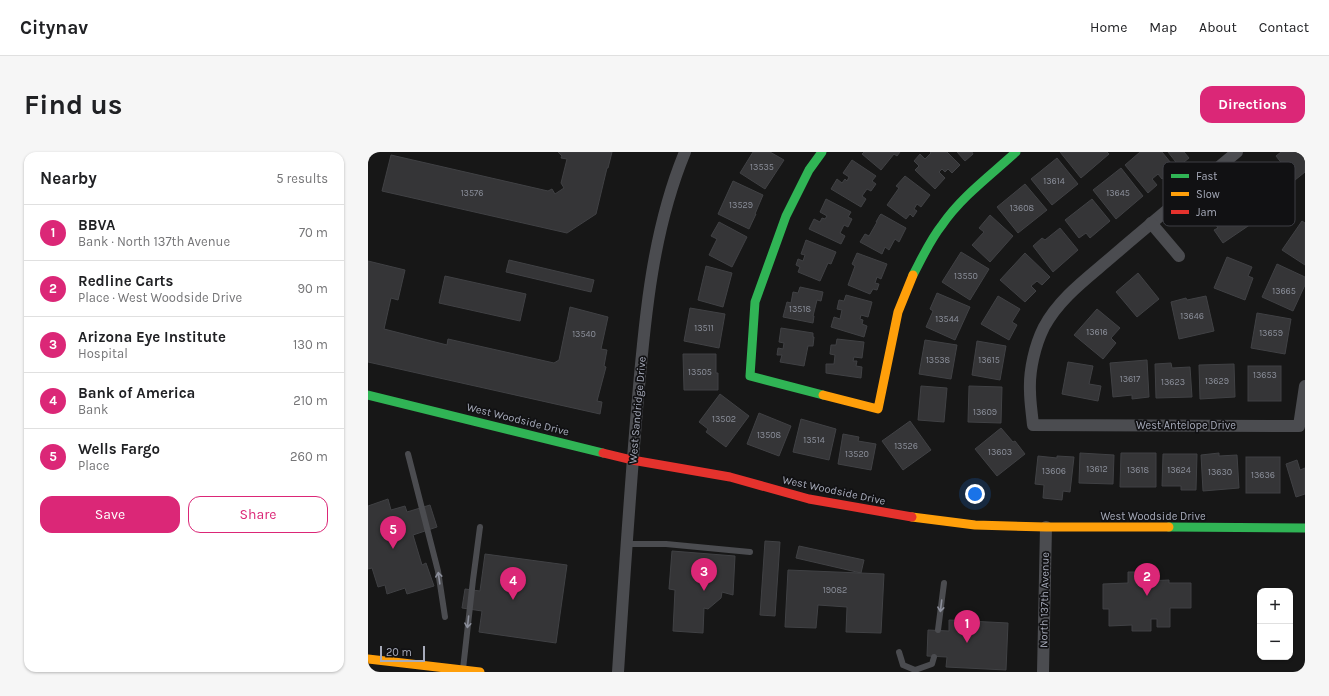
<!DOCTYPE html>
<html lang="en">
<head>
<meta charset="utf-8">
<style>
	:root { --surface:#fff; --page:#f6f6f6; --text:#202124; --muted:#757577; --line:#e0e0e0; --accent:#db2777 }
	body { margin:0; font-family:Karla,sans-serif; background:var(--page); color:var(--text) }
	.controls { position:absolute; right:12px; bottom:12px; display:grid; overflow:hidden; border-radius:8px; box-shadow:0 1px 3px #0004 }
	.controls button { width:36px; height:36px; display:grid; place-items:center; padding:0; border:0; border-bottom:1px solid var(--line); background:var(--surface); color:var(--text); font:20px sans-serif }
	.scale { position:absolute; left:12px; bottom:10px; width:45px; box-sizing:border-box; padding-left:4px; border:2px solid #a7abba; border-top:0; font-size:11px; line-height:14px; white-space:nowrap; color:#a7abba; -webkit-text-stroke:3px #111113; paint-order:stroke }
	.you { position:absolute; left:607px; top:342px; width:14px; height:14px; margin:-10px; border:3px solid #fff; border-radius:50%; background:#1a73e8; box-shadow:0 0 0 6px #1a73e833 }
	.badge { display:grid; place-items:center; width:26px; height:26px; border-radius:50%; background:var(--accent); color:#fff; font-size:13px; font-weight:700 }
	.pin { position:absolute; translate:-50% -33px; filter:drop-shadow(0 1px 2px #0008) }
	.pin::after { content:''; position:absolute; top:21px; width:14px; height:12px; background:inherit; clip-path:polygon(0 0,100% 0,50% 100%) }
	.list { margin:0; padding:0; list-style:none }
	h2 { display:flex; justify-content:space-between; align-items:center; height:52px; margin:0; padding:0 16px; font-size:17px }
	h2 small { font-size:13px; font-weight:400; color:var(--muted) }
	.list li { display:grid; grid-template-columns:26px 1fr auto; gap:12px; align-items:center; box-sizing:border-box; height:56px; padding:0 16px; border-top:1px solid var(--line) }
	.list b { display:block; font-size:15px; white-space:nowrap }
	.list p { margin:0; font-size:13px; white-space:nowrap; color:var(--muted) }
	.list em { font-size:13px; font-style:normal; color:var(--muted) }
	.actions { display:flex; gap:8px; padding:12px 16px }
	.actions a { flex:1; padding:9px 0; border:1px solid var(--accent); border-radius:12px; text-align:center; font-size:14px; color:var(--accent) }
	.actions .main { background:var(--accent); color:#fff }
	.map { position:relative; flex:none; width:937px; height:520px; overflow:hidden; border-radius:12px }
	header { display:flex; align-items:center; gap:24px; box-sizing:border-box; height:56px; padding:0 20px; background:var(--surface); border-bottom:1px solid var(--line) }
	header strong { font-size:19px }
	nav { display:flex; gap:22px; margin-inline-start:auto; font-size:14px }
	.intro { display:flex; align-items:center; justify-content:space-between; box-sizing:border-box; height:96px; padding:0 24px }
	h1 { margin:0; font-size:28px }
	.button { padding:10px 18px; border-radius:12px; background:var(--accent); color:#fff; font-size:14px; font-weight:700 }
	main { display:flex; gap:24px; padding:0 24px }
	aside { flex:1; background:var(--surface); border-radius:12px; box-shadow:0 1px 3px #0004 }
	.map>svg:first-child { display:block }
</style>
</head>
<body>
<header>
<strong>Citynav</strong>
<nav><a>Home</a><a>Map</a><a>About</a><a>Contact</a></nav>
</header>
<div class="intro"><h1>Find us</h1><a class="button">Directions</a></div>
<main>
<aside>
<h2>Nearby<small>5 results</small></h2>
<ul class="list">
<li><span class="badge">1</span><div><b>BBVA</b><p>Bank · North 137th Avenue</p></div><em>70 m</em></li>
<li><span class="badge">2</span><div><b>Redline Carts</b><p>Place · West Woodside Drive</p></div><em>90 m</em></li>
<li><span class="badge">3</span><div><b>Arizona Eye Institute</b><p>Hospital</p></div><em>130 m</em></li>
<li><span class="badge">4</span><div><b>Bank of America</b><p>Bank</p></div><em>210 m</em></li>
<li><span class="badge">5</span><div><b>Wells Fargo</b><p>Place</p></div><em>260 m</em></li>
</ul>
<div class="actions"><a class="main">Save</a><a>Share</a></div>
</aside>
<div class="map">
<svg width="937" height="520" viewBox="0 0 937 520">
	<rect width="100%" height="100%" fill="#171717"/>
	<g fill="#353537" stroke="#404144">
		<polygon points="190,0 244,0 240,16 239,16 228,62 199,81 14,39 23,3 180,39 184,37 187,42 196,36 193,31 199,7 193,6 194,4"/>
		<polygon points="385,0 402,0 416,8 397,37 372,21"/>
		<polygon points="496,0 532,0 529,4 526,2 513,18 494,2"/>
		<polygon points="562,0 579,0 592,13 584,21 580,17 577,20 574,17 571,20 577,26 567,37 547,18 551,14 546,9 552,2 557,7 563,1"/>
		<polygon points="589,0 604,0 605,2 597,9"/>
		<polygon points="692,0 739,0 741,2 713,26"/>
		<polygon points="772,0 794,0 807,16 794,27 790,22 784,27 789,33 780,41 757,13"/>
		<polygon points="800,0 816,0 821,6 811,14"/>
		<polygon points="913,0 937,0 937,20 927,28 908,4"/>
		<polygon points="689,6 710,32 684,53 663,27"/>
		<polygon points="484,8 508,24 504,29 508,32 503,39 499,37 494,44 498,47 493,55 463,37 469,27 474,31 477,27 479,29 481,25 475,21"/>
		<polygon points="753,16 775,44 748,67 725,38"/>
		<polygon points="537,24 562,43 553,55 549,52 546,57 549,59 545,65 542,62 538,67 519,53 531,36 528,34"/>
		<polygon points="365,29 395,43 387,62 388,62 381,77 350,62"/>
		<polygon points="657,32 679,58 650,81 629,55"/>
		<polygon points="863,44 883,72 855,91 846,78 850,76 839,60"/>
		<polygon points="458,47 483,60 480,65 484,67 480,75 476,73 472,81 477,84 473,92 441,77 446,67 452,70 454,66 457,67 459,64 452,60"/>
		<polygon points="724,47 742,69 722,86 718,81 711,86 697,68"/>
		<polygon points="513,62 538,76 531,90 527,87 521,98 517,95 514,102 492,90 497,82 501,84 509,70 508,70 512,63"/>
		<polygon points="622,63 645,84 622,110 604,93 616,80 611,76"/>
		<polygon points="934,69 937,71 937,113 914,98"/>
		<polygon points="351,70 379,85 364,115 341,103 349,87 343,84"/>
		<polygon points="692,76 710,98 685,120 665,94 674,86 677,88"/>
		<polygon points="438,88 468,100 463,112 460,111 452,129 430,120 432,115 428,113 430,107 435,109 437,103 433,102"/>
		<polygon points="593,100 621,117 602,148 574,130"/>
		<polygon points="489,101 519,112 513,127 509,125 507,131 511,132 509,138 505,137 502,142 480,133 487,114 484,112"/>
		<polygon points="657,101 682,125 674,133 669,129 663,134 668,139 657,150 632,128"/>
		<polygon points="859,105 884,115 880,124 885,126 877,148 846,136"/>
		<polygon points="141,108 226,128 223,140 138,120"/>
		<polygon points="0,109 37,118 30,148 23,146 16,177 79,193 80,187 186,211 191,208 202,155 240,165 233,197 239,198 236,214 238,215 229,249 234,250 232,262 0,210"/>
		<polygon points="909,112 937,125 937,133 925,159 894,145"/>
		<polygon points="338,114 364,121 355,155 330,148"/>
		<polygon points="770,121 791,147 769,165 748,140"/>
		<polygon points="77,124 158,142 152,169 71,151"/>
		<polygon points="432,135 455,140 453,149 449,148 445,164 446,164 445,171 415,165 419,150 423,151 425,140 430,141"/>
		<polygon points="569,141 602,155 587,188 558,175 565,159 562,157"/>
		<polygon points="478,143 504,150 500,165 493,163 492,167 495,168 494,172 499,174 496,185 463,175 466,165 472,167 474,158 469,157 471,148 476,149"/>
		<polygon points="630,144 652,157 644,170 649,173 641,188 613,172"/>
		<polygon points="838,144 846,179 811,187 803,150 818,146 819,148"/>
		<polygon points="322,156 357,162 351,196 316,189"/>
		<polygon points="729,157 752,176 743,186 748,191 735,207 706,183"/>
		<polygon points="889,161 923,167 917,202 883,196"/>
		<polygon points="413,176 445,181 445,185 446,185 445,194 440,194 436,214 412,210 414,203 409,203 410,196 415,197 416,191 411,190"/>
		<polygon points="469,187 496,190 494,206 486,205 485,209 489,209 488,214 494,215 493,226 458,221 458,212 466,212 467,203 462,202 463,193 468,193"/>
		<polygon points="557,188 589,193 583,227 551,222"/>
		<polygon points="609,189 638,194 632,228 604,223"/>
		<polygon points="315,202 348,202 348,221 350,221 350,238 316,238"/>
		<polygon points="779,208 781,245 764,247 764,243 745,245 742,211"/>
		<polygon points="700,210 725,214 721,232 733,234 730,249 694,242"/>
		<polygon points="803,211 804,216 822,215 824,245 788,246 787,212"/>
		<polygon points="866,212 867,245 832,247 831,213"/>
		<rect x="880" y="214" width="33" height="35"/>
		<polygon points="553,234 579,236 576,270 550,268"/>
		<polygon points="601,234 634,235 633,271 600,270"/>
		<polygon points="352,242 381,264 358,295 338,280 340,277 331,270"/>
		<polygon points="391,261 423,274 411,304 379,292"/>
		<polygon points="433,267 468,277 461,308 425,300"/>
		<polygon points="542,269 563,298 535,318 514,289"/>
		<polygon points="633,276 645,290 647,289 657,302 629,324 607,297"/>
		<polygon points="475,282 491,285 490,289 508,292 503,318 470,312"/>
		<polygon points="712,301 746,303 745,332 711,331"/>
		<polygon points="753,301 788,301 788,335 752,335"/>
		<polygon points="851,301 851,304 869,303 871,336 835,339 833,303"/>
		<polygon points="795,302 829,302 828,338 813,338 813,334 794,334"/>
		<polygon points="670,304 689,306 689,304 706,305 702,340 695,339 694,348 675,346 676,333 667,332"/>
		<rect x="878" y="305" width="34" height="36"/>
		<polygon points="929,308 932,318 937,316 937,342 928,345 918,312"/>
		<polygon points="20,347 23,358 37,354 39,360 62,353 69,375 45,383 54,413 58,411 66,434 39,442 37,436 19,442 17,433 10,435 4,416 0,417 0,354"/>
		<polygon points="397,389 412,390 407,464 392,463"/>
		<polygon points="431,394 496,408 493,421 428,406"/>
		<polygon points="304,399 367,404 365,443 354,440 353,446 340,457 336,456 335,481 305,479 307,438 301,437"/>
		<polygon points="117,402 199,413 188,491 111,480 114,459 94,456 97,437 112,439"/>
		<polygon points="420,418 516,422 513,481 478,480 479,455 450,453 448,476 417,475"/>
		<polygon points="760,420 780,420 780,429 801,428 801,431 823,431 823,456 802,456 802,475 789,475 789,467 783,467 783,479 764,479 764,473 741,474 741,457 735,457 735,432 760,431"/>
		<polygon points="581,468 640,471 638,518 578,515 579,505 559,504 560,478 581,479"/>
	</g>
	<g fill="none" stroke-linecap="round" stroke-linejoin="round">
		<g stroke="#4b4c50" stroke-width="6">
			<polyline points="40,302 70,419 77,465"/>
			<polyline points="259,392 298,392 382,400"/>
			<polyline points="570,478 576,431"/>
			<polyline points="531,500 535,513 547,518 564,512 566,505"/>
			<polyline points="95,517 105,428 112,375"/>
		</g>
		<g stroke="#4b4c50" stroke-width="12">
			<path d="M 869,0 C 828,34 787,68 746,103 C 721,125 692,145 676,175 C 667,193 661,218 662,239 C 662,250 664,262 665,273 L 931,274 L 937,234"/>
			<polyline points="783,71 811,104"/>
			<path d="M 250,520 C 256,428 262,337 270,246 C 277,163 285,77 317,0"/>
			<polyline points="675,520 678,375"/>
		</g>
		<g stroke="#30b455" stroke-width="9">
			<polyline points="454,0 441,18 418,64 387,150 382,224 455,243"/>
			<path d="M 545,123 C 554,106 562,88 574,73 C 593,45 623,23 648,0"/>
			<polyline points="0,243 235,301"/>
			<polyline points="801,375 937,376"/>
		</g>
		<g stroke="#ff9f0a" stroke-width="9">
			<polyline points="455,243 510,257 530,160 545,123"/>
			<polyline points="544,365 607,373 678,375 801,375"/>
			<polyline points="0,507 112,520"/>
		</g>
		<polyline stroke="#e5322d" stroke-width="9" points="235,301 264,308 362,325 441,347 544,365"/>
	</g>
	<defs><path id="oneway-shaft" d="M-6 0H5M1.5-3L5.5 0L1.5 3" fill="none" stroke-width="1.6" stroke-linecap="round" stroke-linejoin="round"/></defs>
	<g stroke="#8b8e9a">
		<use href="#oneway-shaft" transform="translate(71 426) rotate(-98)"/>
		<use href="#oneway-shaft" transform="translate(573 454) rotate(97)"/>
		<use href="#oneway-shaft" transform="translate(100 470) rotate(96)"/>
	</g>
	<g text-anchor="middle" stroke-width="3.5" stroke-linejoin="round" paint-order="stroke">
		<g font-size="9" fill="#8a8e99">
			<text x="394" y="18">13535</text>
			<text x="686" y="32">13614</text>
			<text x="104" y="44">13576</text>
			<text x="750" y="44">13645</text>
			<text x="373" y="56">13529</text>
			<text x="654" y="59">13608</text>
			<text x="598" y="127">13550</text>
			<text x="916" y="142">13665</text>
			<text x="432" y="160">13518</text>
			<text x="824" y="167">13646</text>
			<text x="579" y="170">13544</text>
			<text x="336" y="179">13511</text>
			<text x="729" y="183">13616</text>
			<text x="903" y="184">13659</text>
			<text x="216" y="185">13540</text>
			<text x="570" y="211">13538</text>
			<text x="621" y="211">13615</text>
			<text x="332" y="223">13505</text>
			<text x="897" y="226">13653</text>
			<text x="762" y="230">13617</text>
			<text x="849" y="232">13629</text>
			<text x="805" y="233">13623</text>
			<text x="617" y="263">13609</text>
			<text x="356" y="270">13502</text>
			<text x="401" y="286">13508</text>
			<text x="446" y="291">13514</text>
			<text x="538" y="297">13526</text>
			<text x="632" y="303">13603</text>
			<text x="489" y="305">13520</text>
			<text x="729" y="320">13612</text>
			<text x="770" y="321">13618</text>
			<text x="811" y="321">13624</text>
			<text x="686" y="322">13606</text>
			<text x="852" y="323">13630</text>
			<text x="895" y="326">13636</text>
			<text x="467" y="441">19082</text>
		</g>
		<g font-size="11" fill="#a7abba" stroke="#111113">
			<text transform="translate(269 258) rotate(-85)" y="4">West Sandridge Drive</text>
			<text transform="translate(150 267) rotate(14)" y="4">West Woodside Drive</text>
			<text x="818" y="277">West Antelope Drive</text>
			<text transform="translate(466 338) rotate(12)" y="4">West Woodside Drive</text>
			<text x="785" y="368">West Woodside Drive</text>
			<text transform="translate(676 448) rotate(-89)" y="4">North 137th Avenue</text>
		</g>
	</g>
	<rect x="795" y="10" width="132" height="64" rx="6" fill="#111113" stroke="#3e3f45" stroke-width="1"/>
	<rect x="803" y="22" width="18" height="4" fill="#30b455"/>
	<rect x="803" y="40" width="18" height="4" fill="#ff9f0a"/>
	<rect x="803" y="58" width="18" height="4" fill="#e5322d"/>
	<g font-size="11" fill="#a7abba">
		<text x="828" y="28">Fast</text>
		<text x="828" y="46">Slow</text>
		<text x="828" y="64">Jam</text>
	</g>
</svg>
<div class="controls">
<button>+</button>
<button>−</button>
</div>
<div class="scale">20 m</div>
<div class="you"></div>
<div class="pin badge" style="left:599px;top:491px">1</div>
<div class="pin badge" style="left:779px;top:444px">2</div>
<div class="pin badge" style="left:336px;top:439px">3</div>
<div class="pin badge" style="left:145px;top:448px">4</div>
<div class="pin badge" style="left:25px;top:397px">5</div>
</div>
</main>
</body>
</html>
